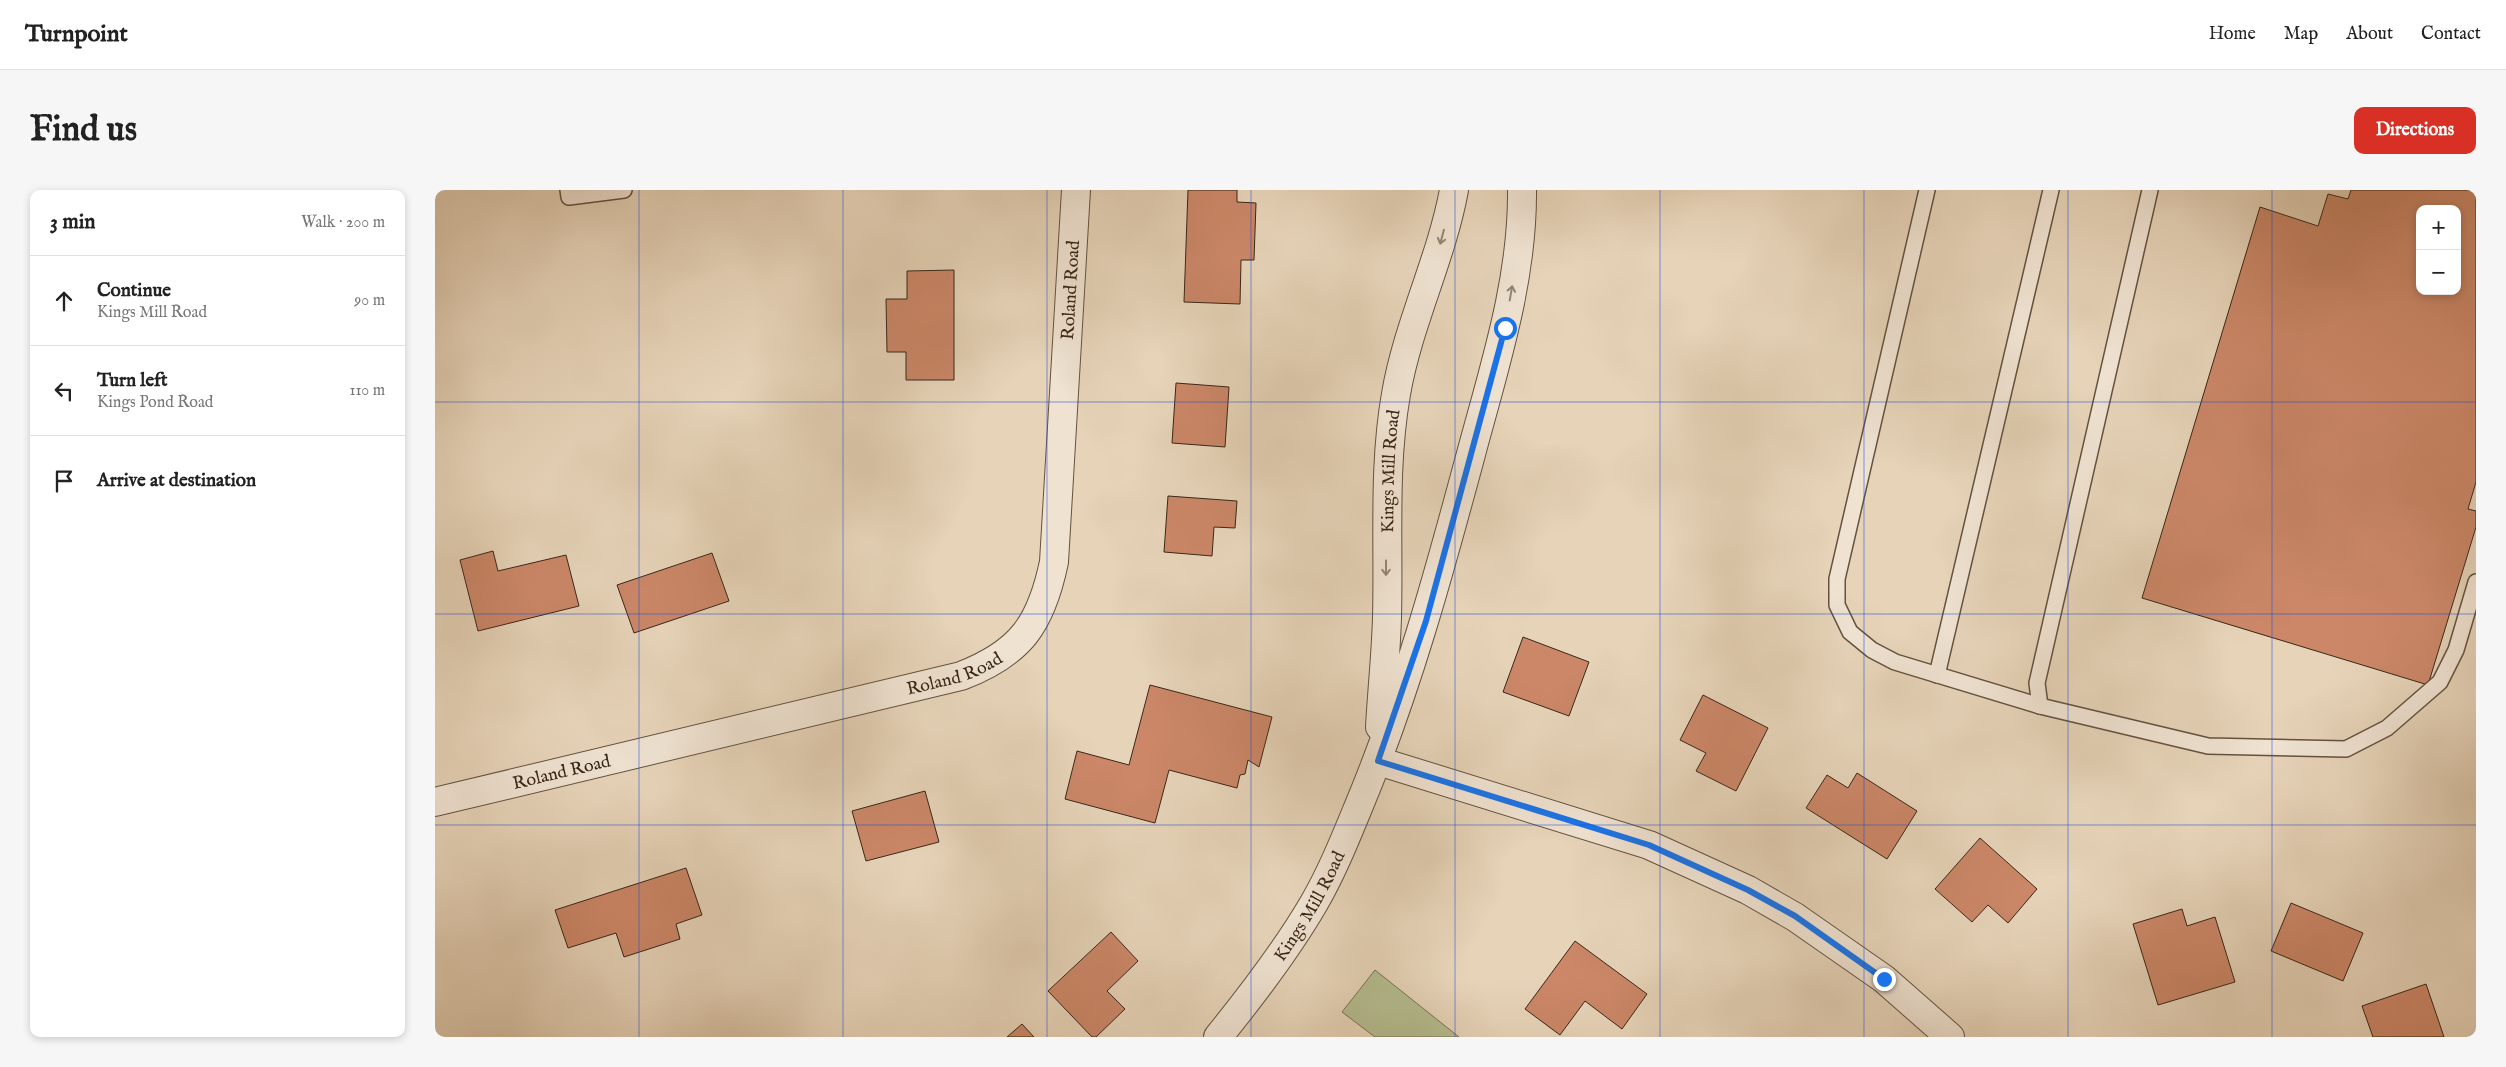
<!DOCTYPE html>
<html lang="en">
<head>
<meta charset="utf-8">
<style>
	:root { --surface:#fff; --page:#f6f6f6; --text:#222; --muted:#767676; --line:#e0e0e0; --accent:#d93025 }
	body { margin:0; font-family:"IM FELL English",serif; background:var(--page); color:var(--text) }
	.controls { position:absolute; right:15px; top:15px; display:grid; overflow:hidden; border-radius:10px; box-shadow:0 2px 8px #0003 }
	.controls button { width:45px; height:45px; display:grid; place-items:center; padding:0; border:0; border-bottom:1px solid var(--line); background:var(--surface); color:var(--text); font:25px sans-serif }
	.stop { position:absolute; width:15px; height:15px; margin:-11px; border:4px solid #1a73e8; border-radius:50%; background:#fff }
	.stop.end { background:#1a73e8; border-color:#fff; box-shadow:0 1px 5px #0008 }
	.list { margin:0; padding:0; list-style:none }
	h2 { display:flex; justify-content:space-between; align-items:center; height:65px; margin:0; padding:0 20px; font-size:21px }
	h2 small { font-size:16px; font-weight:400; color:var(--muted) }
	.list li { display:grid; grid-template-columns:32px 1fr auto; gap:15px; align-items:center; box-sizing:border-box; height:90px; padding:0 20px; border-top:1px solid var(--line) }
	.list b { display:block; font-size:19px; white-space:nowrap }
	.list p { margin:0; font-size:16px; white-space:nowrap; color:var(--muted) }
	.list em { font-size:16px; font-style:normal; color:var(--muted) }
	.icon { flex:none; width:28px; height:28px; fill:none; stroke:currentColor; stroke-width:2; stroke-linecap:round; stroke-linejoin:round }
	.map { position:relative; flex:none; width:2041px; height:847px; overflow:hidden; border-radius:10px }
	header { display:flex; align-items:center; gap:30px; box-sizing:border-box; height:70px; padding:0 25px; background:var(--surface); border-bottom:1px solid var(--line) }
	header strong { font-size:24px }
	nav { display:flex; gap:28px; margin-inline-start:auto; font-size:18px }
	.intro { display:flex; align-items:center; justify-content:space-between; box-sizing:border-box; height:120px; padding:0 30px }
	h1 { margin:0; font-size:35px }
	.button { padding:12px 22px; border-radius:10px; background:var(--accent); color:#fff; font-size:18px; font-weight:700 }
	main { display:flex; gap:30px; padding:0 30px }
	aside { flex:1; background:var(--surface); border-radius:10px; box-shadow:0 2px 8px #0003 }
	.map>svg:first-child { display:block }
</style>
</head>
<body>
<header>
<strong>Turnpoint</strong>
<nav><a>Home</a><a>Map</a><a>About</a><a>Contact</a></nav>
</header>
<div class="intro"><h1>Find us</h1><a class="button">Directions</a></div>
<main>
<aside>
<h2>3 min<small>Walk · 200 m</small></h2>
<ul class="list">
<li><svg class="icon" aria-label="ahead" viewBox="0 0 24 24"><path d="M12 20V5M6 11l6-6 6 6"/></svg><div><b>Continue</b><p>Kings Mill Road</p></div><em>90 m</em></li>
<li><svg class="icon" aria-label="left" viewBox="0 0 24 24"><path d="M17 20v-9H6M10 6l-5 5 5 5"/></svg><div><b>Turn left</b><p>Kings Pond Road</p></div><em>110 m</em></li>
<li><svg class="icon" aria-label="arrive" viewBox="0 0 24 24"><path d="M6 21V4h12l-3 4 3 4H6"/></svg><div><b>Arrive at destination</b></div></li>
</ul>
</aside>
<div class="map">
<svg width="2041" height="847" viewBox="0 0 2041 847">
	<rect width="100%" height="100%" fill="#e6d3b8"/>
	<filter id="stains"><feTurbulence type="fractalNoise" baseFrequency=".004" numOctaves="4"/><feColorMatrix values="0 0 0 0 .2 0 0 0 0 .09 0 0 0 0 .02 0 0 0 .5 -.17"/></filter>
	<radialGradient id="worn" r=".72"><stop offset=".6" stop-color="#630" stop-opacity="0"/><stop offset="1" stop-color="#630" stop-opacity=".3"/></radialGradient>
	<polygon fill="#b4bc8f" stroke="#767253" points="940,780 1024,847 940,847 907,822"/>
	<g fill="#cb8768" stroke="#392717" fill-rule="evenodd">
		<polygon points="753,0 802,0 802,12 821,13 819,70 806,70 805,114 749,112"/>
		<path d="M 1916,0 L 2041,0 L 2041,292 L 2033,319 L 2041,321 L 2041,337 L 1993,495 L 1707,408 L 1825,17 L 1883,36 L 1893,4 L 1913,9 ZM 1985,19 L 2022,19 L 2022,101 L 1985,101 Z"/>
		<polygon points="519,80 519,190 471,190 471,162 452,162 451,109 472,109 472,81"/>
		<polygon points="741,193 794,197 790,257 737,253"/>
		<polygon points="733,306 802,311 800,338 779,337 777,366 729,362"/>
		<polygon points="58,361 63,381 131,365 144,416 43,441 25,370"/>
		<polygon points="277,363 294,411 199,443 182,395"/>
		<polygon points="1088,447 1154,472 1134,526 1068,502"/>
		<polygon points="715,495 837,527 824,577 813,570 810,584 805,585 802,598 734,580 720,633 630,609 642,561 694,575"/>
		<polygon points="1268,505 1333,538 1301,601 1261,581 1271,563 1245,550"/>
		<polygon points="1422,583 1482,621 1452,669 1371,618 1392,585 1413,598"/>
		<polygon points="490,601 504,652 431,671 417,621"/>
		<polygon points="1545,648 1602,699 1573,733 1553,715 1537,732 1500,699"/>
		<polygon points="251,678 267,725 241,734 245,749 189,767 181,743 133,758 120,720"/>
		<polygon points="1856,713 1928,743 1908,791 1836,761"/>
		<polygon points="1747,719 1752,736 1780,727 1800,792 1723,815 1698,734"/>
		<polygon points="676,742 703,771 672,801 690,819 661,847 657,847 613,801"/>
		<polygon points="1140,751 1212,804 1187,839 1150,811 1125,845 1090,819"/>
		<polygon points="1991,794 2009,847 1938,847 1927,816"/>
		<polygon points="587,834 599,847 572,847"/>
	</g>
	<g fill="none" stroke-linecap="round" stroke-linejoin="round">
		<defs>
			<g id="service">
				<polyline points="133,0 134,7 189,0"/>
				<polyline points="1492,0 1402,389 1402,415 1415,442 1437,460 1460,472 1605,516 1773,556 1911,559 1952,538 2005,492 2021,460 2041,392"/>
				<polyline points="1502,485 1616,0"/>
				<polyline points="1605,516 1602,493 1715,0"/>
			</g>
			<g id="minor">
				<path id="s1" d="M 945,537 C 947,500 951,464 952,427 C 954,352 948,278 961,204 C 973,134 1006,70 1019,0"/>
				<polyline points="943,571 1214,655 1313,700 1360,727 1449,789 1515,847"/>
				<path id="s2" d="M 0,612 L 526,486 C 586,463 606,434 619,372 L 641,0"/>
				<path id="s3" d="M 783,847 C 818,804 851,761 879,713 C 897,682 911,647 925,613 C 972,500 1004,383 1036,264 C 1059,178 1088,90 1087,0"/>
			</g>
		</defs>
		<use href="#service" stroke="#64523f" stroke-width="18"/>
		<use href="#minor" stroke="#64523f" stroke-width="30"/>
		<use href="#service" stroke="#efe2d1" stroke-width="15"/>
		<use href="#minor" stroke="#efe2d1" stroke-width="28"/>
	</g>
	<defs><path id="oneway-shaft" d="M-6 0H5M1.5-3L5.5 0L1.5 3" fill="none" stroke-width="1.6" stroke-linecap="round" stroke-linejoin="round" transform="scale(1.25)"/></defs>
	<g stroke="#948474">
		<use href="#oneway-shaft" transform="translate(1007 47) rotate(105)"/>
		<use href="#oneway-shaft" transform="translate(1076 103) rotate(-80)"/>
		<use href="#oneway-shaft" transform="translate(951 378) rotate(90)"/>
	</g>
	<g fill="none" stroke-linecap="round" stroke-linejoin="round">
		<polyline stroke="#1a73e8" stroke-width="6" points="1070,138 991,431 943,571 1214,655 1313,700 1360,726 1449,789"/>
	</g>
	<path fill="none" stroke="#1d4ed8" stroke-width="1" stroke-opacity="0.55" d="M 204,0 L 204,847M 408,0 L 408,847M 612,0 L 612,847M 816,0 L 816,847M 1020,0 L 1020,847M 1225,0 L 1225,847M 1429,0 L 1429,847M 1633,0 L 1633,847M 1837,0 L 1837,847M 0,212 L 2041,212M 0,424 L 2041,424M 0,635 L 2041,635"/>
	<g text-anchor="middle" stroke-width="4" stroke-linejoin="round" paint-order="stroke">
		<g font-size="18" fill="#392717" stroke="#efe2d1">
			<text dy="6" stroke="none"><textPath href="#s2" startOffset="969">Roland Road</textPath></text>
			<text dy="6" stroke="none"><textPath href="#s1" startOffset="256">Kings Mill Road</textPath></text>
			<text dy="6" stroke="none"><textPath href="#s2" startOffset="535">Roland Road</textPath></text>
			<text dy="6" stroke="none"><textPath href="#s2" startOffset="130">Roland Road</textPath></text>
			<text dy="6" stroke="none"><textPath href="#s3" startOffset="160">Kings Mill Road</textPath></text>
		</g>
	</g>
	<rect width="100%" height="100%" filter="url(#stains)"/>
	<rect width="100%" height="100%" fill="url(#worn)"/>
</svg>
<div class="controls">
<button>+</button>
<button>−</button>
</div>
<div class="stop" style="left:1070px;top:138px"></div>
<div class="stop end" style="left:1449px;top:789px"></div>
</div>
</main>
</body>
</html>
